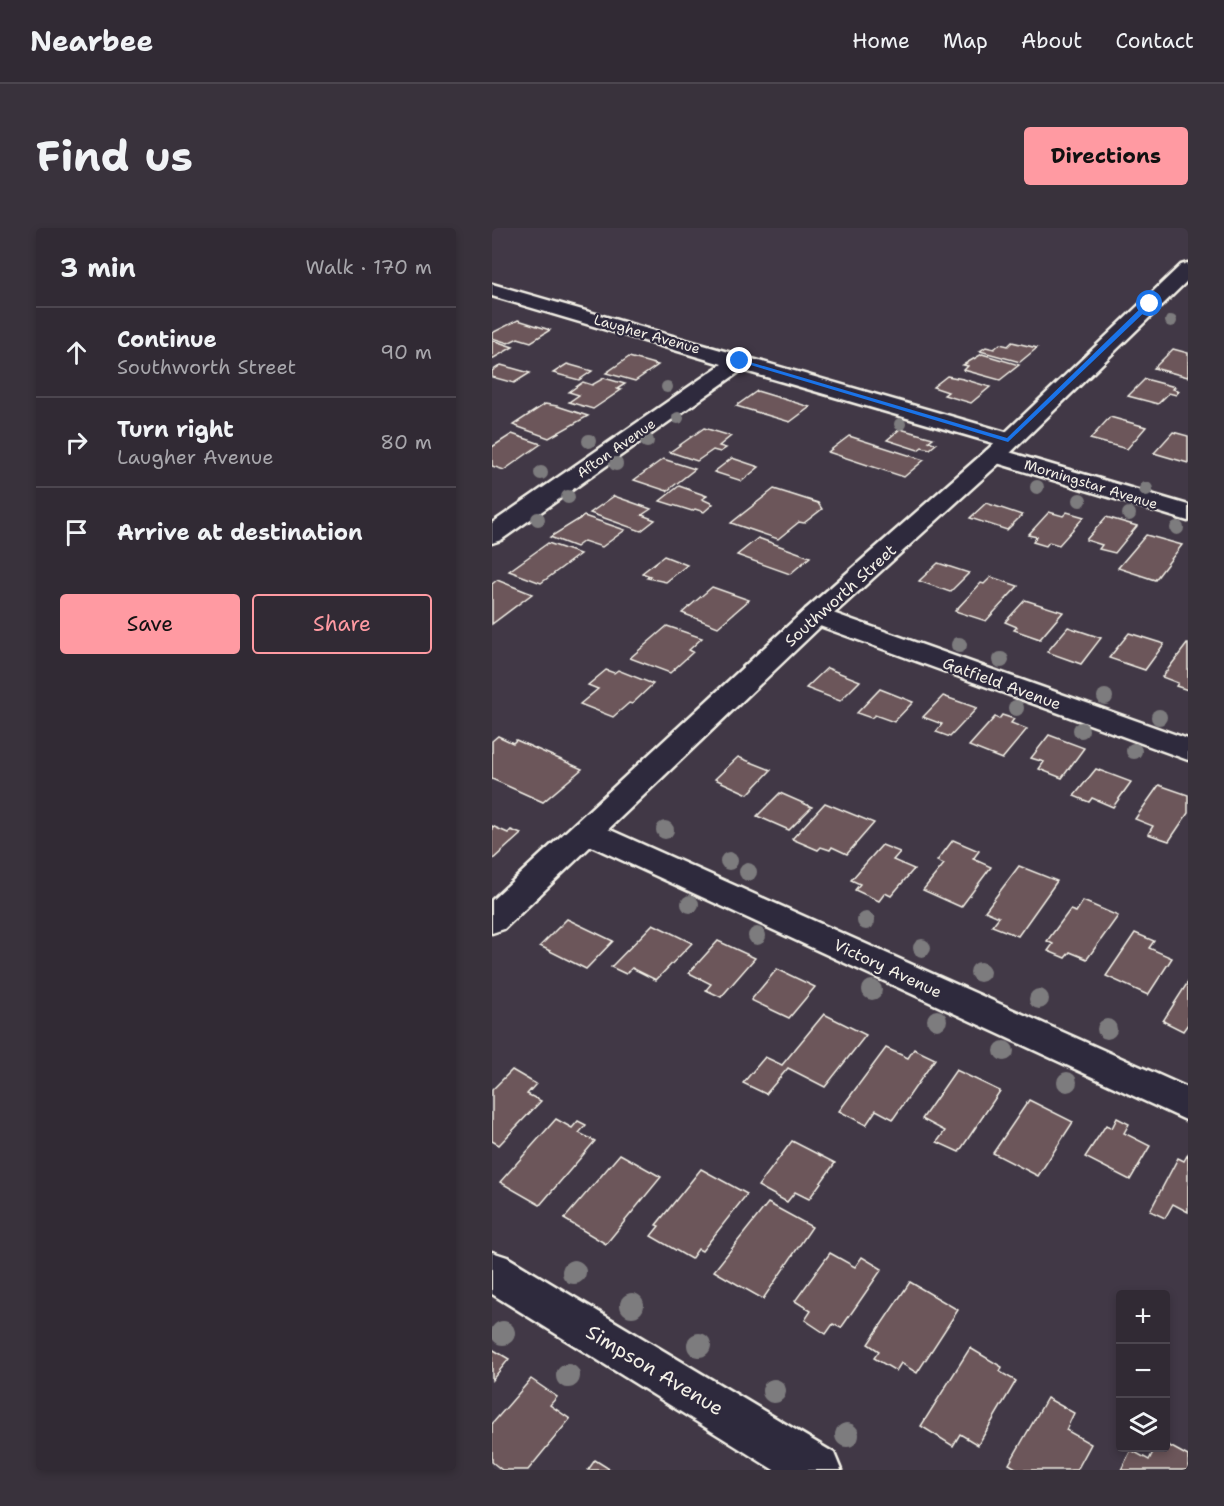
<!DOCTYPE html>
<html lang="en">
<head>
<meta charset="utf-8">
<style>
	:root { --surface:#312a34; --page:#39323c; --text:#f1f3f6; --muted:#a8a7ac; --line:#4c464f; --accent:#ff9aa2 }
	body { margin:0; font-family:"Shantell Sans",sans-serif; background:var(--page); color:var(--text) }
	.controls { position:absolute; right:18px; bottom:18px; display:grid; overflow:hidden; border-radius:6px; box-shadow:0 3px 9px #0003 }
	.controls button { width:54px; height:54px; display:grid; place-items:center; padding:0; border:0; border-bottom:2px solid var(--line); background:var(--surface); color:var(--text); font:30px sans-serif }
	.stop { position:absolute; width:18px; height:18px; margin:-14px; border:4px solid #1a73e8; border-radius:50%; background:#fff }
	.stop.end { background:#1a73e8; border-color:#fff; box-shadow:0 2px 6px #0008 }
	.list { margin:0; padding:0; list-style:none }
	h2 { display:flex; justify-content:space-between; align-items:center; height:78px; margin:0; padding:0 24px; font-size:26px }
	h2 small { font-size:20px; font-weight:400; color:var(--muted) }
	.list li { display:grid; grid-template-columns:39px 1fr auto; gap:18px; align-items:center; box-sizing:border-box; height:90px; padding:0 24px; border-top:2px solid var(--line) }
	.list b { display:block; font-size:22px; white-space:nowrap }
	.list p { margin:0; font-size:20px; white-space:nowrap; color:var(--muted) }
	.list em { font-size:20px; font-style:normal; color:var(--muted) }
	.actions { display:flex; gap:12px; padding:18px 24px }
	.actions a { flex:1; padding:14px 0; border:2px solid var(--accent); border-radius:6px; text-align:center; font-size:21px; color:var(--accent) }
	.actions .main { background:var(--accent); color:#111 }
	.icon { flex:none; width:33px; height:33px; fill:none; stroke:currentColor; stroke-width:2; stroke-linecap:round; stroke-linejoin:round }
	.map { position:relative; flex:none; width:696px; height:1242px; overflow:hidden; border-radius:6px }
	header { display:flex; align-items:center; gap:36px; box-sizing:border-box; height:84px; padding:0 30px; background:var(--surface); border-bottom:2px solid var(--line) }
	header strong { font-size:28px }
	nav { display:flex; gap:33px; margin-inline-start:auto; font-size:21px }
	.intro { display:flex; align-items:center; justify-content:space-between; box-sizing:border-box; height:144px; padding:0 36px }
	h1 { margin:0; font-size:42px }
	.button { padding:15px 27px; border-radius:6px; background:var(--accent); color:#111; font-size:21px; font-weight:700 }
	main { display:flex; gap:36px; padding:0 36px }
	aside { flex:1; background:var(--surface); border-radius:6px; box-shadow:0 3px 9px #0003 }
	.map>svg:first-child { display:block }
</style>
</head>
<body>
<header>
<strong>Nearbee</strong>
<nav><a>Home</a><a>Map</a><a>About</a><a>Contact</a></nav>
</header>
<div class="intro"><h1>Find us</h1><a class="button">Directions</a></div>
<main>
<aside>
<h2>3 min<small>Walk · 170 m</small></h2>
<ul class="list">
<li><svg class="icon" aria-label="ahead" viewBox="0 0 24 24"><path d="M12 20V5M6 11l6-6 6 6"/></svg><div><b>Continue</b><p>Southworth Street</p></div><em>90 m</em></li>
<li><svg class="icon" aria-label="right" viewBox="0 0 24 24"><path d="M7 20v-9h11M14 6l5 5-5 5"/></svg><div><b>Turn right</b><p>Laugher Avenue</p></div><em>80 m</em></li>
<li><svg class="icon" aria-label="arrive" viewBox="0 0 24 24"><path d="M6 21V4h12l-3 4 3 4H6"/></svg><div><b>Arrive at destination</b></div></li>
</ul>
<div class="actions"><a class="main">Save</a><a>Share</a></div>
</aside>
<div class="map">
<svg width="696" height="1242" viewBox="0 0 696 1242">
	<rect width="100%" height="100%" fill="#413846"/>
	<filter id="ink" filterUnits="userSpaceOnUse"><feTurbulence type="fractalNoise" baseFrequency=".0167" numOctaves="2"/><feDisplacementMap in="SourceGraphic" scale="12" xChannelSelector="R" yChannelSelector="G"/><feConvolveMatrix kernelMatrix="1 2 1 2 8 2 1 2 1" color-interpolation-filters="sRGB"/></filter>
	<g filter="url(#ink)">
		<g fill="#6c575a" stroke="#f4f1e8" stroke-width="1.5">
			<polygon points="26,92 58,102 39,114 26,110 16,115 0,110 0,105"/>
			<polygon points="0,112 21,119 0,131"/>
			<polygon points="520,114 545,120 528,134 488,123 494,119 502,121 508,116 516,118"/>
			<polygon points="681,121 696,125 696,149 662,140"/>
			<polygon points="490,126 527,137 508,152 472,142 476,138 471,137"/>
			<polygon points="137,129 166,137 143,153 114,145"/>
			<polygon points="75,136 100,143 87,152 61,145"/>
			<polygon points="9,137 38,145 22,155 0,149 0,143"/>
			<polygon points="455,148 471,151 498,159 479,175 452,167 456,164 441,159"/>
			<polygon points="112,150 133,156 125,161 129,162 101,181 77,174 87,167 77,164 91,154 100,157"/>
			<polygon points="653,151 683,159 681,161 687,163 684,167 677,165 666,176 636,168"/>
			<polygon points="265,163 318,179 298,194 244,178"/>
			<polygon points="53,176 65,178 96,188 57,210 21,197"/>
			<polygon points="618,189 654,199 635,221 598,211"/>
			<polygon points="212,200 239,208 227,218 234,220 228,224 221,222 205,233 178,224"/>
			<polygon points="408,201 441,210 437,213 444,216 438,221 430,219 426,222 395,212"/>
			<polygon points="681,204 696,208 696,235 662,225"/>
			<polygon points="20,206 49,216 12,242 0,238 0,219"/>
			<polygon points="357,208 432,232 412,249 336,224"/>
			<polygon points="240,230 267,239 250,253 222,244"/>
			<polygon points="171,231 203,241 175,263 142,252"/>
			<polygon points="187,258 215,268 210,271 221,276 212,284 203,281 200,283 168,273"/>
			<polygon points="282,261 326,275 330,281 312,295 307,294 286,311 239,295"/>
			<polygon points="122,268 159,281 150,287 163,292 149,303 98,285"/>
			<polygon points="494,275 530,287 515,302 478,290"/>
			<polygon points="557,284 571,288 575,284 592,289 567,317 557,314 554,318 541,314 545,309 536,307"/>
			<polygon points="92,288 133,302 110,319 92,313 84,319 58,309"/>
			<polygon points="614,289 645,298 623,325 607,321 610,317 594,312"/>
			<polygon points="654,307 690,317 663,352 626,340"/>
			<polygon points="266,310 318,329 298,346 245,327"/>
			<polygon points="56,315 88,326 49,355 17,343"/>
			<polygon points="172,328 195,337 174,354 155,350 158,348 150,345"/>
			<polygon points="446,335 477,345 458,364 427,353"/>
			<polygon points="499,349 526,358 494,393 463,383 489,355 492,356"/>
			<polygon points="5,352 40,366 0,396 0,356"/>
			<polygon points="220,359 257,372 226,399 190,385"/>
			<polygon points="533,372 571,384 548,411 522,402 525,399 513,394"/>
			<polygon points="175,398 210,410 197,422 201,424 178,445 138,430"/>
			<polygon points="576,399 609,410 589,436 555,424"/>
			<polygon points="637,405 672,416 653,442 617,430"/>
			<polygon points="695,416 696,416 696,462 684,458 686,455 670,449"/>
			<polygon points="335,440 368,453 348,473 314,460"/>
			<polygon points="114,442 122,445 126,442 161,456 140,476 137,475 121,489 88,476 106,461 96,457"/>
			<polygon points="388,461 421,474 402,494 383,487 379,490 365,485"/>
			<polygon points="451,468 485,480 458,509 444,504 450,496 431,489"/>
			<polygon points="510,487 522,491 519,495 535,501 510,531 477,518 503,489 507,491"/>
			<polygon points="557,507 592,520 570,550 547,541 552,534 539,530"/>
			<polygon points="6,508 21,515 24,512 90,541 51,574 0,551 0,513"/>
			<polygon points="246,529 279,542 256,566 223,551"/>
			<polygon points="604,541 639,554 621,579 600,570 597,574 582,568"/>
			<polygon points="667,557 696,567 696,585 677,613 656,606 661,598 643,591"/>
			<polygon points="288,565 320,579 297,602 265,588"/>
			<polygon points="333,575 382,595 355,626 340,619 338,622 329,619 326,622 300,611"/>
			<polygon points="0,598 16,605 19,602 29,606 0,632"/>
			<polygon points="461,612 487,623 481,631 499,639 469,679 431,662 452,636 445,633"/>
			<polygon points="390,617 408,624 401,632 422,641 399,668 393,665 387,673 363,662 368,656 359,652"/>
			<polygon points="527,638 565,653 526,708 500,698 507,689 493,683"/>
			<polygon points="591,673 626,688 595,731 578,724 573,730 556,723 561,716 555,713 578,682 584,684"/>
			<polygon points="75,691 121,713 94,741 48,718"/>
			<polygon points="161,696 200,715 164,752 140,740 134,746 119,739"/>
			<polygon points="643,705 662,713 657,720 680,730 656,767 614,748"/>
			<polygon points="226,713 263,730 229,769 214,762 219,756 197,745"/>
			<polygon points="285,741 323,759 297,790 259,772"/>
			<polygon points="696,754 696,796 691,803 671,793"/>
			<polygon points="332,786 374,807 333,859 296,840 274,866 251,855 273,829 290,837"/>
			<polygon points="394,820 416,830 422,821 443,831 401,891 384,882 374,897 347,883"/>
			<polygon points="20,842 44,856 35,866 49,873 7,917 0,913 0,862"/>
			<polygon points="464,842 508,863 467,924 445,914 453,903 430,891"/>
			<polygon points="537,872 581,894 546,948 501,925"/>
			<polygon points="625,890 637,896 632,905 658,918 638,952 593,929 614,897 620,900"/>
			<polygon points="64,891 80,900 86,893 94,897 87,905 103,913 48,977 8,954"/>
			<polygon points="300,913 343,935 317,971 303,964 295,974 266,958"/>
			<polygon points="128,926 169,949 114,1016 72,991"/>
			<polygon points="696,926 696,984 681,976 673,990 658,983 686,930 692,933"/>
			<polygon points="209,941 255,966 210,1023 206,1021 199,1031 159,1008 167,998 164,997"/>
			<polygon points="276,975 320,999 271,1071 222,1043"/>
			<polygon points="338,1025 363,1039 370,1029 390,1041 349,1100 341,1096 334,1106 313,1092 319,1083 303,1073"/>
			<polygon points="418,1054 466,1082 425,1145 409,1135 404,1143 382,1130 387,1123 376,1116"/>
			<polygon points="478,1120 510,1139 508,1144 524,1153 486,1217 468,1206 461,1218 429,1198"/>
			<polygon points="0,1121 17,1131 0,1152"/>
			<polygon points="39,1151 65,1169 58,1177 78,1191 36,1242 10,1242 0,1234 0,1196"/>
			<polygon points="555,1170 582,1185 574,1202 599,1216 585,1242 527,1242 517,1236"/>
			<polygon points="674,1216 696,1228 696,1242 629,1242 639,1222 657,1232 663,1220 674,1220"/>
			<polygon points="103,1232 119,1242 96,1242"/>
		</g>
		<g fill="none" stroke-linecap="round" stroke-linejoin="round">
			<defs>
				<g id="minor">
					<polygon points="0,56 524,207 528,212 524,217 516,219 508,217 250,142 9,312 0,315 0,295 230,136 0,68"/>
					<polygon points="503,220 696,277 696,293 495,232 491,227 495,222"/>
					<polygon points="324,379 696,511 696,532 314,393 310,387 314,381"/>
					<polygon points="96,592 696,860 696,893 84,611 80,603 84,595"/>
					<polygon points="0,1024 15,1029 342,1225 349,1242 282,1242 0,1066"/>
				</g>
				<polygon id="secondary" points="696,35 696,52 511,232 334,393 12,701 0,705 0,672 314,381 495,222 689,37"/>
			</defs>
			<use href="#minor" stroke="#f4f1e8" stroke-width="5"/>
			<use href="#secondary" stroke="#f4f1e8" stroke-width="5"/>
			<use href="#minor" fill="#2f2a3d" fill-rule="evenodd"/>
			<use href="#secondary" fill="#2f2a3d" fill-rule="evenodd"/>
		</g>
		<g fill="#7d7c7e">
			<circle cx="679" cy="93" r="6"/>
			<circle cx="175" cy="159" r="6"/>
			<circle cx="186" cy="190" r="6"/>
			<circle cx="408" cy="196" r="6"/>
			<circle cx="97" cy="213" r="7"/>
			<circle cx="155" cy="213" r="7"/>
			<circle cx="124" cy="236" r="7"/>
			<circle cx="49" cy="245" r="7"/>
			<circle cx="545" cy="259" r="7"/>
			<circle cx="654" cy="261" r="7"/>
			<circle cx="76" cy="269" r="7"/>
			<circle cx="588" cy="272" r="7"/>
			<circle cx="637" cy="286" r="7"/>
			<circle cx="46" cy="291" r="7"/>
			<circle cx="685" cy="300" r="7"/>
			<circle cx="467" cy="417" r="8"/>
			<circle cx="509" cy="432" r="8"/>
			<circle cx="613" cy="469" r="8"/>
			<circle cx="524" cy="480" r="8"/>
			<circle cx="667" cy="489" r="8"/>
			<circle cx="589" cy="502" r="8"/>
			<circle cx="642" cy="523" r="8"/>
			<circle cx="173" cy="602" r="9"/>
			<circle cx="237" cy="633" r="9"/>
			<circle cx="256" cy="644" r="9"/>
			<circle cx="198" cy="676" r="9"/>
			<circle cx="374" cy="693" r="9"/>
			<circle cx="265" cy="708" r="9"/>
			<circle cx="430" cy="720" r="9"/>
			<circle cx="488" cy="744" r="10"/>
			<circle cx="380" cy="762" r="10"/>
			<circle cx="547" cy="771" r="10"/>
			<circle cx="445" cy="792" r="10"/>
			<circle cx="615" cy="801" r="10"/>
			<circle cx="512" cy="823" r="10"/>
			<circle cx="575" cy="854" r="10"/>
			<circle cx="82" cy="1044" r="12"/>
			<circle cx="140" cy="1077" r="12"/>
			<circle cx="11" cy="1105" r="12"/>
			<circle cx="207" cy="1117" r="12"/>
			<circle cx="76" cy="1148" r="12"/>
			<circle cx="282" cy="1163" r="12"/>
			<circle cx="355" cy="1207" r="12"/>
		</g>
	</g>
	<polygon fill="#1a73e8" points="655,74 661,76 516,214 245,133 251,132 515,210"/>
	<g text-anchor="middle" stroke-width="4.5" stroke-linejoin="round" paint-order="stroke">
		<g font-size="14" fill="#f4f1e8" stroke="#2f2a3d">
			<text transform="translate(155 106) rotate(16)" y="5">Laugher Avenue</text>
			<text transform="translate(124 220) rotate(-35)" y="5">Afton Avenue</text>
			<text transform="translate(599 256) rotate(17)" y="5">Morningstar Avenue</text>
		</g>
		<g font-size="16" fill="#f4f1e8" stroke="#2f2a3d">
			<text transform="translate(348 367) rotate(-42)" y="6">Southworth Street</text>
			<text transform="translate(510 455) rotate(20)" y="6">Gatfield Avenue</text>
			<text transform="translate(396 740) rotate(25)" y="6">Victory Avenue</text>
		</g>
		<g font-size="20" fill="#f4f1e8" stroke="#2f2a3d">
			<text transform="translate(163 1142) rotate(31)" y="7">Simpson Avenue</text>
		</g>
	</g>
</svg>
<div class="controls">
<button>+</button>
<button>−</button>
<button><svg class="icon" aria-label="layers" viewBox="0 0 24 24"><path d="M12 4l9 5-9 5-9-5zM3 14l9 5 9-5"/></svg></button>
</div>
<div class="stop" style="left:658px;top:76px"></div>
<div class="stop end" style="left:248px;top:133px"></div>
</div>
</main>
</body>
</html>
